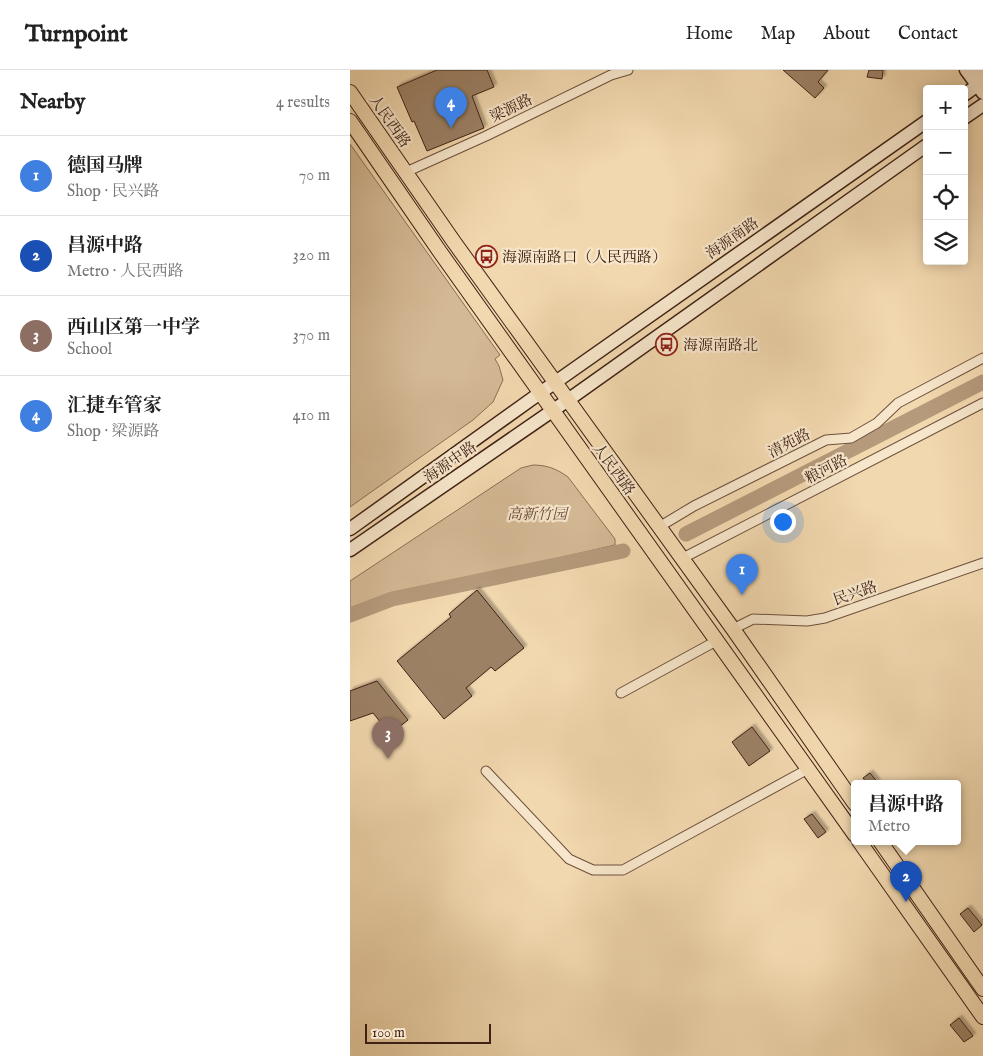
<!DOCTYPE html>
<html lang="en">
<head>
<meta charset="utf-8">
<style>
	:root { --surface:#fff; --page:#f2f2f2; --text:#222; --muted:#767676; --line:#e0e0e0; --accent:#d93025 }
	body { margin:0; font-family:"IM FELL English","Noto Serif SC",serif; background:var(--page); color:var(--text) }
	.controls { position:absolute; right:15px; top:15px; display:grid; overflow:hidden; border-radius:5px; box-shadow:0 2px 12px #0003 }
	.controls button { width:45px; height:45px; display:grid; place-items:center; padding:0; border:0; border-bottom:1px solid var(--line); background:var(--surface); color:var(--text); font:25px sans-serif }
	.scale { position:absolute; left:15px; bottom:12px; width:126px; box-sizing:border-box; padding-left:5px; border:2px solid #3f2215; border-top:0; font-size:14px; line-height:18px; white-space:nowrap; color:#3f2215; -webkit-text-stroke:4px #f7e6cb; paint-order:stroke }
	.you { position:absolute; left:432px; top:451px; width:18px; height:18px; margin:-12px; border:4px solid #fff; border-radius:50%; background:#1a73e8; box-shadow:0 0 0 8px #1a73e833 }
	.badge { display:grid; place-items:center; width:32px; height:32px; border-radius:50%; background:var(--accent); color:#fff; font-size:16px; font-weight:700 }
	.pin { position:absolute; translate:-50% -41px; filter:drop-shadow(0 1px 2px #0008) }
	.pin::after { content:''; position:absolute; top:26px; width:18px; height:15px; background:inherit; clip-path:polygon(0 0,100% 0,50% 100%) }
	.popup { position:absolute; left:501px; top:710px; width:110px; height:65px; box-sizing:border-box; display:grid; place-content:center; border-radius:5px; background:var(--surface); filter:drop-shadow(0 1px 4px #0005); font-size:16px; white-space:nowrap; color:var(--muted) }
	.popup b { font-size:19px; color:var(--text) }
	.popup::after { content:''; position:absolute; left:50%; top:100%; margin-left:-10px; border:10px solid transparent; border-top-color:var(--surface) }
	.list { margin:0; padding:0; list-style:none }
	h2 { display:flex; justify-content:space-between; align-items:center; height:65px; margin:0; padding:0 20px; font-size:21px }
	h2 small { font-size:16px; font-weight:400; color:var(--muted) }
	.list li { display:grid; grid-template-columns:32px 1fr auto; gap:15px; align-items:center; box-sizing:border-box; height:80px; padding:0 20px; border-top:1px solid var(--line) }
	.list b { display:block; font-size:19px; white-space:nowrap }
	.list p { margin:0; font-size:16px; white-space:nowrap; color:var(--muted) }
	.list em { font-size:16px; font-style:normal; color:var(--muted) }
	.icon { flex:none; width:28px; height:28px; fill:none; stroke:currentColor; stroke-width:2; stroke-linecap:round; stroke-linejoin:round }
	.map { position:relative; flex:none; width:633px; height:986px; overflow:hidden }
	header { display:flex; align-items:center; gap:30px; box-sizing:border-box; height:70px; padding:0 25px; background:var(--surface); border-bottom:1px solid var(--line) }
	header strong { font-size:24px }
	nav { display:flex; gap:28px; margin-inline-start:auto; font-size:18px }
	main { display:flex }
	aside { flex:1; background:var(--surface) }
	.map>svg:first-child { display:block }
</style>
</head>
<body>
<header>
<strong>Turnpoint</strong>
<nav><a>Home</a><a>Map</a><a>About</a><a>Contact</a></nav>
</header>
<main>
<aside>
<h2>Nearby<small>4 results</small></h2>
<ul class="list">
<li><span class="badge" style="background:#3f7fe0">1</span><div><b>德国马牌</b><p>Shop · 民兴路</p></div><em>70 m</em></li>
<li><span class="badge" style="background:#1a4fb4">2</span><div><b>昌源中路</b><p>Metro · 人民西路</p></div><em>320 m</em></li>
<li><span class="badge" style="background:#8d6e63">3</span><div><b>西山区第一中学</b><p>School</p></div><em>370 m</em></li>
<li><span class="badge" style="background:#3f7fe0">4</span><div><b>汇捷车管家</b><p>Shop · 梁源路</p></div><em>410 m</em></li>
</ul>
</aside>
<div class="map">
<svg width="633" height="986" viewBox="0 0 633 986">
	<defs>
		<filter id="shadow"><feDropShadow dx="3" dy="-3" stdDeviation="1" flood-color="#0004"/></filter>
	</defs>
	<rect width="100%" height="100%" fill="#f2d8af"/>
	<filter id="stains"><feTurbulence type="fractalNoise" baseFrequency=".004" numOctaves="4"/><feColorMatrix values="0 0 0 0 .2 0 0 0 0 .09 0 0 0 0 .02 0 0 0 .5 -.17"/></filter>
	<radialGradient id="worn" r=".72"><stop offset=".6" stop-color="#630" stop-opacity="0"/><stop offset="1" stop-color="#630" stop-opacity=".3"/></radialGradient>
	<g fill="#d4b995" stroke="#8a6e55">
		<polygon points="0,74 150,285 145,289 149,296 153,310 143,332 123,350 0,437"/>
		<path d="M 183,395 C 197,395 207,399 218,407 L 265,469 L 265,475 L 36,528 L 0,542 L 0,511 L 171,398 Z"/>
	</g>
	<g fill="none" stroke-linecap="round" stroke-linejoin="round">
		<g stroke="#b59a7b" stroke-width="15">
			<polyline points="336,464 633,312"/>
			<polyline points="0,545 42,529 273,481"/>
		</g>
	</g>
	<g fill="#9c8165" stroke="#3f2215" filter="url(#shadow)">
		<polygon points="87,0 137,0 144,17 122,26 134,58 77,81 64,51 62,52 47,17"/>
		<polygon points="433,0 478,0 468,12 474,18 465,28"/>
		<polygon points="519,0 533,0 532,9 517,7"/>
		<polygon points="127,520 174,578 145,601 141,597 116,618 122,626 94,649 47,591 101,547 99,544"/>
		<polygon points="27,611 58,650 40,664 23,643 0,651 0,621"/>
		<polygon points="402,657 420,681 399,696 382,672"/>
		<polygon points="520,703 528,713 517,713 513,708"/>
		<polygon points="462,744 476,762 468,768 454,749"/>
		<polygon points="618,838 632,855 624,862 610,844"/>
		<polygon points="609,948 623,966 614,972 600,955"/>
	</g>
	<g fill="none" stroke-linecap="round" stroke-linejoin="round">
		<defs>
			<g id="street">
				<polyline points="56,102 136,66 261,5 278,0"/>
				<polyline points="309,457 344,436 476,370 501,368 527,353 548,333 633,288"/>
				<polyline points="331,489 633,333"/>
				<polyline points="383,559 403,549 457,551 475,548 633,493"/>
				<polyline points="271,623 368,570"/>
				<polyline points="136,701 219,789 243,800 273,800 458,699"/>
			</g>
			<g id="secondary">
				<polyline points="616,0 633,23"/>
				<polyline points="627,0 633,8"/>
				<polyline points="614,25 633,11"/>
				<polyline points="614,48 633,35"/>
				<polyline points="0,459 190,323 577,51"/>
				<polyline points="0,480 218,330 577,75"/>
			</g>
			<g id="primary">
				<polyline points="0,22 104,172 383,559 505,734"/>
				<polyline points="0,51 90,182 505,765"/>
				<polyline points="509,771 633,947"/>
				<polyline points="530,771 633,919"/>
			</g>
		</defs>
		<use href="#street" stroke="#6c503c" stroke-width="11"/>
		<use href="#secondary" stroke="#3f2215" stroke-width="15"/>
		<use href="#primary" stroke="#3f2215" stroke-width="16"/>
		<use href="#street" stroke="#f7e6cb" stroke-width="9"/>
		<use href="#secondary" stroke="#f7e6cb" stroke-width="12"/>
		<use href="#primary" stroke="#f2d8af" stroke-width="14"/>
	</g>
	<defs>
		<symbol id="bus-ring" viewBox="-11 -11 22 22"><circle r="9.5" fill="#f7e6cb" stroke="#8f2418" stroke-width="1.5"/><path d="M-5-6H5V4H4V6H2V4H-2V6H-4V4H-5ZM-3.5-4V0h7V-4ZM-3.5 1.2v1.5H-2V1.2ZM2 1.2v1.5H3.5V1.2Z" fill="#8f2418"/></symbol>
	</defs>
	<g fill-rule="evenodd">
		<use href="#bus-ring" x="124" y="174" width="25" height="25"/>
		<use href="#bus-ring" x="304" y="262" width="25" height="25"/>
	</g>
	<g text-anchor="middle" stroke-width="4.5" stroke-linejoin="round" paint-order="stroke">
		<g font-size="15" fill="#3f2215" stroke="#f7e6cb">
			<text transform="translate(161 38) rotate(-26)" y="5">梁源路</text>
			<text transform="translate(40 51) rotate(55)" y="5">人民西路</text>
			<text transform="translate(382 168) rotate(-35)" y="5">海源南路</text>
			<text transform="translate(439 373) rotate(-27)" y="5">清苑路</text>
			<text transform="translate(100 392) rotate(-35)" y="5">海源中路</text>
			<text transform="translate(264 399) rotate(54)" y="5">人民西路</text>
			<text transform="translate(476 399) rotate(-27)" y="5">粮河路</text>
			<text transform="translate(505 523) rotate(-19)" y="5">民兴路</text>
		</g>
		<g font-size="15" fill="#3f2215" stroke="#f7e6cb" text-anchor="start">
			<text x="152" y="192">海源南路口（人民西路）</text>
			<text x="333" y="280">海源南路北</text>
		</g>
		<g font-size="15" font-style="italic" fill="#644835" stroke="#f7e6cb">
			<text x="187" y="449">高新竹园</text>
		</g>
	</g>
	<rect width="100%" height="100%" filter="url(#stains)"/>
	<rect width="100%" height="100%" fill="url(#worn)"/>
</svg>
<div class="controls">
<button>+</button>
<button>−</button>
<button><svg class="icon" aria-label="locate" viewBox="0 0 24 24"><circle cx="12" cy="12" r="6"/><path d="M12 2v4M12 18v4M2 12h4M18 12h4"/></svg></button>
<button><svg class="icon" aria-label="layers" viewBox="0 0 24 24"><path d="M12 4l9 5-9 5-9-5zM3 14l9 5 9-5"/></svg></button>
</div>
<div class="scale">100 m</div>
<div class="you"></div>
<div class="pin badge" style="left:392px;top:525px;background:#3f7fe0">1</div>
<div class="pin badge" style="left:556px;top:832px;background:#1a4fb4">2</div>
<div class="popup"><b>昌源中路</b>Metro</div>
<div class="pin badge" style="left:38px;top:689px;background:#8d6e63">3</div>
<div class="pin badge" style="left:101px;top:58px;background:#3f7fe0">4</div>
</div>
</main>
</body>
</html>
